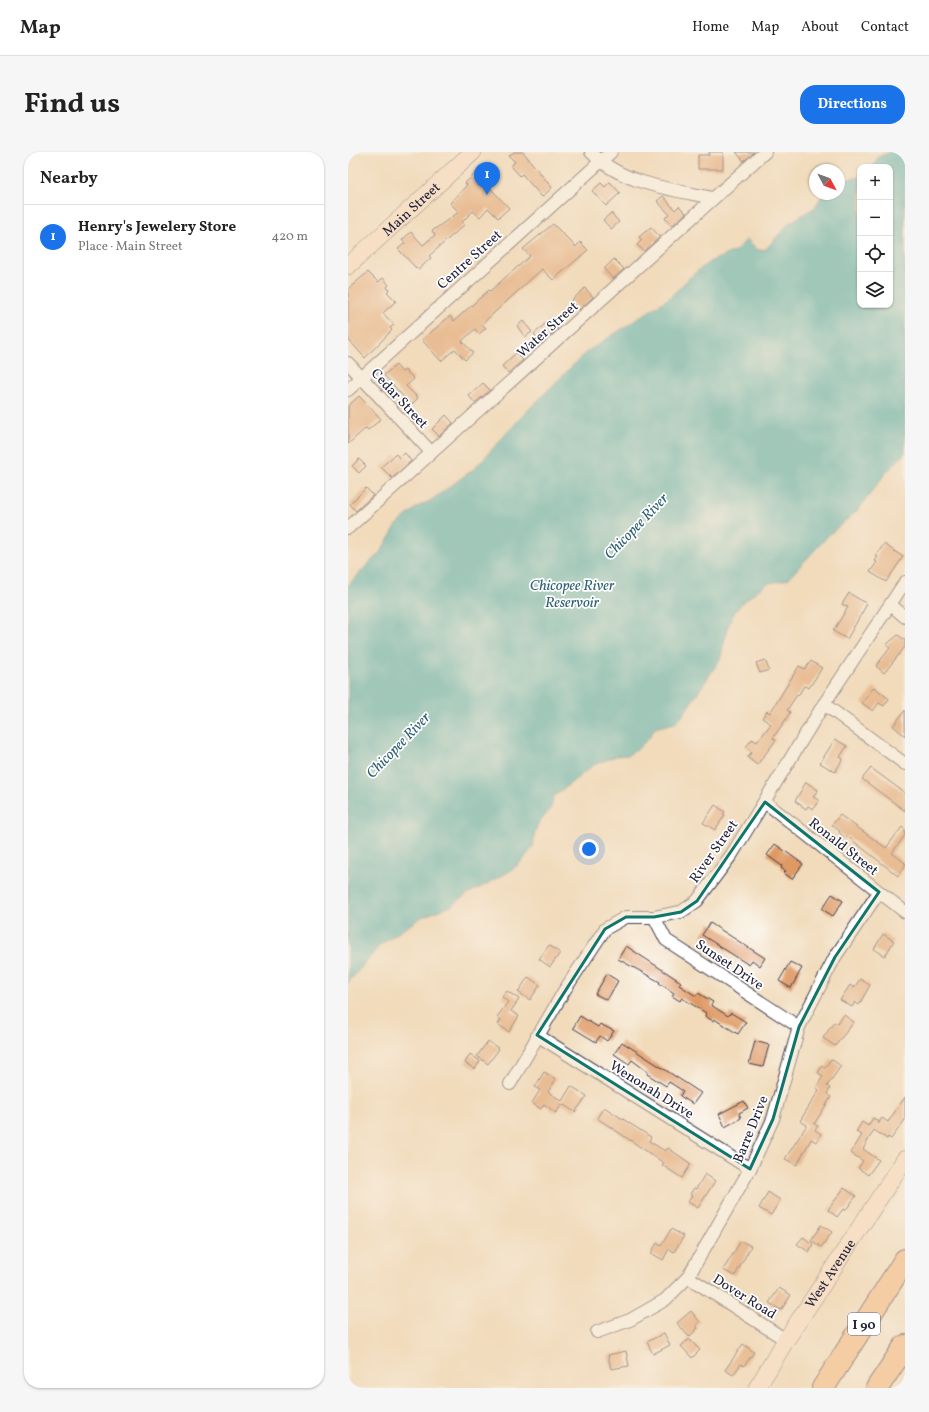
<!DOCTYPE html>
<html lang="en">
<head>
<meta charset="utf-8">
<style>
	:root { --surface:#fff; --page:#f6f6f6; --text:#222; --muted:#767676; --line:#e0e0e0; --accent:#1a73e8 }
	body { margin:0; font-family:Vollkorn,serif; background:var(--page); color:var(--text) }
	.controls { position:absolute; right:12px; top:12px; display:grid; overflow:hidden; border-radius:8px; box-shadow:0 1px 3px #0004 }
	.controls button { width:36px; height:36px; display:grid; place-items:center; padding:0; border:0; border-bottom:1px solid var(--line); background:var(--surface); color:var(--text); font:20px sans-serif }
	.compass { position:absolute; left:461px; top:12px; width:36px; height:36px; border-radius:50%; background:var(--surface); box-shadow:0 1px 3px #0004; rotate:131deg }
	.you { position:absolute; left:241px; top:697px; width:14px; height:14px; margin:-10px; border:3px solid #fff; border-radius:50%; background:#1a73e8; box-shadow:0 0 0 6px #1a73e833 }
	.badge { display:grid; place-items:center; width:26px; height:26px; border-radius:50%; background:var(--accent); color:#fff; font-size:13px; font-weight:700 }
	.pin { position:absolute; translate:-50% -33px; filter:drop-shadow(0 1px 2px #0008) }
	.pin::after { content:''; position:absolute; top:21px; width:14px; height:12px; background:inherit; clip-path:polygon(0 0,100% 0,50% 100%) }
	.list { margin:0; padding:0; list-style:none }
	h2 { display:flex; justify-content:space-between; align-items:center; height:52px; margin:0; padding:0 16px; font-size:17px }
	h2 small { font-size:13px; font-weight:400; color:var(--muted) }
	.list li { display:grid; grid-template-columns:26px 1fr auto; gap:12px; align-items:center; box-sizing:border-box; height:64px; padding:0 16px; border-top:1px solid var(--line) }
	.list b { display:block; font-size:15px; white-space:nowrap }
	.list p { margin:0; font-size:13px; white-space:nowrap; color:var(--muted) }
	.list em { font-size:13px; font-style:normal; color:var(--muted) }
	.icon { flex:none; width:22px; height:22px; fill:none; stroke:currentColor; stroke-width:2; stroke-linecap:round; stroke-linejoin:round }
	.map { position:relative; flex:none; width:557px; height:1236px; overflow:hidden; border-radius:16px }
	header { display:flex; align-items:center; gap:24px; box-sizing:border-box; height:56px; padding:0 20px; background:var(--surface); border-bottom:1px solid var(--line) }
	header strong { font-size:19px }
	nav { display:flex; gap:22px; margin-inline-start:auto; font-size:14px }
	.intro { display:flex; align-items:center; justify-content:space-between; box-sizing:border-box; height:96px; padding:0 24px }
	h1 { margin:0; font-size:28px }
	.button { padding:10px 18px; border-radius:16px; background:var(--accent); color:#fff; font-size:14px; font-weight:700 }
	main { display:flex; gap:24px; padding:0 24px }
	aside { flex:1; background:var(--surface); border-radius:16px; box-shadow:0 1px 3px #0004 }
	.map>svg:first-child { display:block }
</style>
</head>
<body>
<header>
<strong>Map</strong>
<nav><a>Home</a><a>Map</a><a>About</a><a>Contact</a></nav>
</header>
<div class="intro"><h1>Find us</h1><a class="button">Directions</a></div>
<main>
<aside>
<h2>Nearby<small></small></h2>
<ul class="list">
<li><span class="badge">1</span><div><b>Henry's Jewelery Store</b><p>Place · Main Street</p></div><em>420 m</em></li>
</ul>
</aside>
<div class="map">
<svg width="557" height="1236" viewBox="0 0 557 1236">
	<rect width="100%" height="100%" fill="#fff"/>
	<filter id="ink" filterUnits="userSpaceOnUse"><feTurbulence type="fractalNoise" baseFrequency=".025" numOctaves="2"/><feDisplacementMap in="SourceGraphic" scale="8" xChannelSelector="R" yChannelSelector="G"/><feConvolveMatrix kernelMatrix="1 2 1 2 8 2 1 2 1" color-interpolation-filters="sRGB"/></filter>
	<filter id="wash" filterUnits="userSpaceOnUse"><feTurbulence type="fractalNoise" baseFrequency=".012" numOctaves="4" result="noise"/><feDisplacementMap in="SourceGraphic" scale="16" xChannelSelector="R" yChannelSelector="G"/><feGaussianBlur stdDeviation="0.9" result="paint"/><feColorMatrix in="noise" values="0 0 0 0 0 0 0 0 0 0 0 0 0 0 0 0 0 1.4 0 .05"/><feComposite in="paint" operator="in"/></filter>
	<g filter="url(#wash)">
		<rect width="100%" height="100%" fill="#f1dbbb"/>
		<polygon fill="#3fb0b7" stroke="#306979" points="542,0 557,0 557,301 537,322 511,357 480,384 440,427 418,432 394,451 386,461 380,474 372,508 332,567 327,571 307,576 301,586 289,598 280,603 268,604 246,613 205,645 203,657 191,670 187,680 185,695 175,708 164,718 140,732 121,741 103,754 74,765 33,792 0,831 0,433 33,399 50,371 69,355 82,349 127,316 176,262 237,201 321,146 343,124 361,110 389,98 399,87 410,98 418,97 441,71 467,55 475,42 491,42 491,29 512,25 512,153 542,153 542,15 525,15 530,5"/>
		<g id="blocks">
			<g fill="#df9964">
				<polygon points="166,0 175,0 204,36 194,45 174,22 172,24 163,14 167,10 161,4"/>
				<polygon points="361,0 375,0 375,17 350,17 350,3 361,3"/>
				<polygon points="388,0 406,0 396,9"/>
				<polygon points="128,21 161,56 150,66 140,56 132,65 125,59 114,70 116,73 81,104 83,106 70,118 50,97 57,91 54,88 63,80 75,93 87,83 84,79 111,60 102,51 119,33 117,31"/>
				<polygon points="262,30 272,41 258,54 244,39 253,31 257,35"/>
				<polygon points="315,44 327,58 331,54 338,61 324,74 317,66 321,62 309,49"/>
				<polygon points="263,61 271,70 263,77 255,68"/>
				<polygon points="205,72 228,95 232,90 240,98 205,128 194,117 134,172 138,176 131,182 127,177 114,189 125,201 117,208 107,197 93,209 74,188 102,164 106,169 141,138 142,139 182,104 175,97"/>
				<polygon points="303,75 312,85 296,99 289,93 294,88 291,85"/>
				<polygon points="266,107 276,117 265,127 256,117"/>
				<polygon points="20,120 30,130 35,126 41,133 39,135 41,138 39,140 48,149 35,161 46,173 42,176 44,178 17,206 0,187 0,137"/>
				<polygon points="237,136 245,145 231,158 223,149"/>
				<polygon points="201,168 210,177 194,191 186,182"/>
				<polygon points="175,169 184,180 177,185 169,174"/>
				<polygon points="168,201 175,208 160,221 154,214"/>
				<polygon points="48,213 54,220 57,218 66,227 58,234 70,246 63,253 36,223"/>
				<polygon points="135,231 142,238 127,251 121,244"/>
				<polygon points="11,244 33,267 20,278 18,276 0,292 0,254"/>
				<polygon points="98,263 105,271 91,284 84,277"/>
				<polygon points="57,301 63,309 44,326 33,315 48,302 51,306"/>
				<polygon points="11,307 18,314 11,321 4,314"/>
				<polygon points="18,336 25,343 8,359 2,352"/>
				<polygon points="536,392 555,405 538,430 522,420 529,410 527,409 530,405 528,404"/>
				<polygon points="501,441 519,452 499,487 485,479 500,455 494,452"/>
				<polygon points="550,483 557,488 557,495 536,521 528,514 542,496 538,493"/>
				<polygon points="417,508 421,518 412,521 408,511"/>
				<polygon points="463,509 474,516 461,536 456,534 450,544 449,543 439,558 442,560 438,567 425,586 428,588 409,613 399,605 404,600 398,595 404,587 409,590 423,572 414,566 419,559 422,561 451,514 457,517"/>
				<polygon points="526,535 541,547 536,554 531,551 525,559 514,551"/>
				<polygon points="557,558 557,584 545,574"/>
				<polygon points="487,587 499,594 492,605 495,607 487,620 472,611"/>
				<polygon points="523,616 557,641 557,659 514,627"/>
				<polygon points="458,630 470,638 465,645 471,648 465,657 460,654 458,657 447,649"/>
				<polygon points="367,653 377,660 375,662 377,663 367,678 355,671"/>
				<polygon points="492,663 538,696 554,675 557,678 557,683 544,701 557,711 557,714 550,724 499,684 497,686 491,680 492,679 484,673"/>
				<polygon points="427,692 455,712 444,727 436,721 438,719 433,716 434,714 419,703"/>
				<polygon points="484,742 495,749 485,764 474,757"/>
				<polygon points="362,771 417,806 412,814 404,808 401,813 354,783"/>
				<polygon points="535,782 546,789 537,804 526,797"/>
				<polygon points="201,793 212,801 202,815 191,807"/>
				<polygon points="278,794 333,830 331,833 348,844 350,841 365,850 363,853 380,864 383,861 398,870 390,882 366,867 365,869 357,864 358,861 334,846 332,849 324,844 326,841 311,831 312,830 270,807"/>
				<polygon points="442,810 454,816 443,836 431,829"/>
				<polygon points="259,822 270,829 259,848 247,842"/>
				<polygon points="180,825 192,833 182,848 170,840"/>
				<polygon points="512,827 522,833 511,853 507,850 504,855 492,848 502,833 506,836"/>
				<polygon points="159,839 171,847 163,859 171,864 161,880 150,872 153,868 149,865 160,850 154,845"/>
				<polygon points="496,863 506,870 487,894 475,886 486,870 489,872"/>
				<polygon points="232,864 250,875 252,872 266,879 259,889 252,884 248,890 225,876"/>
				<polygon points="140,889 151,897 140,912 129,904"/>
				<polygon points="407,889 421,893 415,915 401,912"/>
				<polygon points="274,890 353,941 345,952 332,944 335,939 321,930 318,934 299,922 300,920 284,908 281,912 266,902"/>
				<polygon points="122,902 132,909 127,917 117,911"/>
				<polygon points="483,907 493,914 479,934 482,936 479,942 483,945 466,972 470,974 467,978 473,982 468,990 463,987 449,1013 437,1007 459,973 452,969 471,938 468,936 475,924 470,921 474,914 477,916"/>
				<polygon points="196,920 208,927 200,940 214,949 223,934 239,944 227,960 214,952 208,961 196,952 193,957 184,951 192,938 187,935"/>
				<polygon points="557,945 557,968 543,987 540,985 539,987 526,978 515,997 531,1008 520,1023 510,1016 515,1009 503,1001 514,983 508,980 514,970 520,974 525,966 532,970 530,972 534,966 540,970"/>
				<polygon points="396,949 400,956 391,961 393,966 377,975 371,962"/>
				<polygon points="256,955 303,985 301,989 317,999 320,996 343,1012 334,1026 314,1013 316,1011 249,966"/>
				<polygon points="357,1022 367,1029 350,1056 340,1050 344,1044 342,1042 346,1036 348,1037"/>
				<polygon points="496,1036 508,1044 497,1059 495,1057 489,1065 480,1058"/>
				<polygon points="420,1040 432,1048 423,1063 411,1056"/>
				<polygon points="473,1073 484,1080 473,1095 463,1088"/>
				<polygon points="323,1077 336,1084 326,1100 321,1097 315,1108 303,1101 309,1091 313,1094"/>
				<polygon points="455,1085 465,1092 461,1100 449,1092"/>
				<polygon points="393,1089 403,1094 387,1124 375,1118"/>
				<polygon points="431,1136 443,1143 433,1158 421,1151"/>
				<polygon points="343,1159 352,1170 348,1173 350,1176 341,1185 329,1171"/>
				<polygon points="316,1181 322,1193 305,1202 299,1190"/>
				<polygon points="341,1187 352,1198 344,1206 333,1194"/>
				<polygon points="395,1192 406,1200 396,1214 393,1212 385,1223 377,1218"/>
				<polygon points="278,1199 281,1214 263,1217 260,1203"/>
			</g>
		</g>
	</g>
	<g filter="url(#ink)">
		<use href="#blocks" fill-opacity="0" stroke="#413e4e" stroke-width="1"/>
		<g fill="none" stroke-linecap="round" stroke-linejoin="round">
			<defs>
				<g id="street">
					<path d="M 243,0 C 273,32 323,37 365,46"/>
					<polyline points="0,211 83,300"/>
					<polyline points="0,238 263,0"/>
					<polyline points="0,376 417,0"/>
					<polyline points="543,453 557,465"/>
					<polyline points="476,552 557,612"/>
					<polyline points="417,650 557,760"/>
					<polyline points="306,765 318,788 451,875"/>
					<polyline points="189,883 402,1017"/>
					<polyline points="162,932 216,839 257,777 278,765 306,765 333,760 349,749 384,702 476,552 557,430"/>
					<polyline points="340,1125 438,1188"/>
					<polyline points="249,1180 282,1168 317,1148 340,1125 402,1017 425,967 451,875 487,805 531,740"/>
				</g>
				<g id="secondary">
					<path id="s1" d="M 0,114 L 125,0"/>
					<path id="s2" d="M 409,1236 L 438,1188 L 557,1007"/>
				</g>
				<g id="highway">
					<polyline points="475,1236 557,1108"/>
					<polyline points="529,1236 557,1194"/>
				</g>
			</defs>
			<use href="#street" stroke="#413e4e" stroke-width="14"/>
			<use href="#secondary" stroke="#413e4e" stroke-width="18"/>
			<use href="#highway" stroke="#413e4e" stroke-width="24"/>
			<use href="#street" stroke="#fff" stroke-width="12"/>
			<use href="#secondary" stroke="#fde4d1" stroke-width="17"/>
			<use href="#highway" stroke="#fabc8b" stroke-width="22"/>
		</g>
	</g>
	<path d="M0 0H557V1236H0ZM 417,650 L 531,740 L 487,805 L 451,875 L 425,967 L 402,1017 L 189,883 L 257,777 L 278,765 L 306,765 L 333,760 L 349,749 Z" fill="#f1dbbb" fill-opacity=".55" fill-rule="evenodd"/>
	<path fill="none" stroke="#0f766e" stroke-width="3" stroke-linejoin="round" d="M 417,650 L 531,740 L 487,805 L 451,875 L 425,967 L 402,1017 L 189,883 L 257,777 L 278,765 L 306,765 L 333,760 L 349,749 Z"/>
	<g text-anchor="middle" stroke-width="3.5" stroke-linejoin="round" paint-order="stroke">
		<rect fill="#fff" stroke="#646476" stroke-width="1" x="500" y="1161" width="32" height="22" rx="3"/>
		<g font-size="13" font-weight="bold" fill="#22223b">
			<text x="516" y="1177">I 90</text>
		</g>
		<g font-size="14" fill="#22223b" stroke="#fff">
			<text dy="5" stroke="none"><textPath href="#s1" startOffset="85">Main Street</textPath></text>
			<text transform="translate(121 107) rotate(-42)" y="5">Centre Street</text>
			<text transform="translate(199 177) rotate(-42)" y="5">Water Street</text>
			<text transform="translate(52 246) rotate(47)" y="5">Cedar Street</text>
			<text transform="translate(496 694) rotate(38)" y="5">Ronald Street</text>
			<text transform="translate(365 699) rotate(-55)" y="5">River Street</text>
			<text transform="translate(382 812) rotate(34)" y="5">Sunset Drive</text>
			<text transform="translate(304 937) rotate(32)" y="5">Wenonah Drive</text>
			<text transform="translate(402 977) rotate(-68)" y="5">Barre Drive</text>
			<text dy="5" stroke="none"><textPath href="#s2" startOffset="136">West Avenue</textPath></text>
			<text transform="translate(397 1144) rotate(32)" y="5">Dover Road</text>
		</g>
		<g font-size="15" font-style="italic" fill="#2f6273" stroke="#fff">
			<text transform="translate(288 374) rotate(-46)" y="5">Chicopee River</text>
			<text x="224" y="438">Chicopee River<tspan x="224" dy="17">Reservoir</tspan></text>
			<text transform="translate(50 593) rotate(-46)" y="5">Chicopee River</text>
		</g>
	</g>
</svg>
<div class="controls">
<button>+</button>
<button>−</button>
<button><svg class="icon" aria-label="locate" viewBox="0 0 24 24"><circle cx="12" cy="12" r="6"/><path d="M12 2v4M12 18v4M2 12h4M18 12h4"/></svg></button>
<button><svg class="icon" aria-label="layers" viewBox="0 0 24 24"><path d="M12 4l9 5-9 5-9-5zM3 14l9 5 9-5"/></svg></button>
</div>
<svg class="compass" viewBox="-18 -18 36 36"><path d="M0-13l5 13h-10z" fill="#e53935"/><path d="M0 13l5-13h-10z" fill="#767676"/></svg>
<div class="you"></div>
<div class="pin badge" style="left:139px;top:43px">1</div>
</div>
</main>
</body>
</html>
